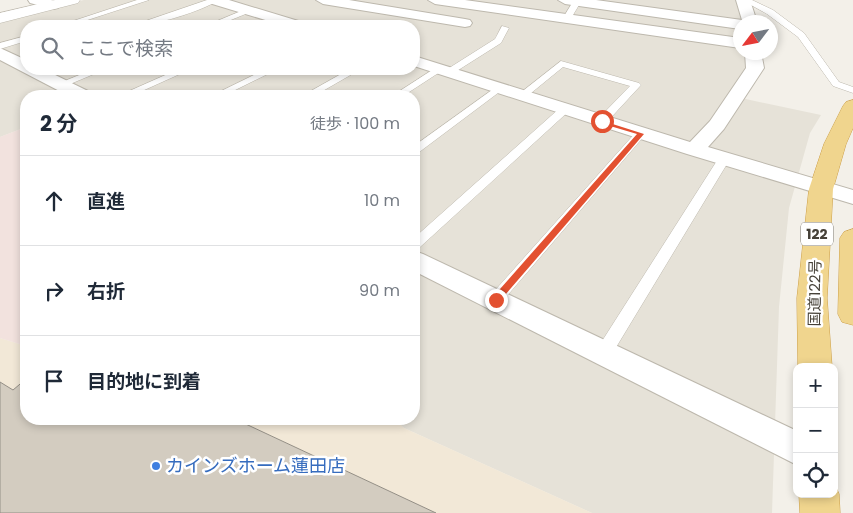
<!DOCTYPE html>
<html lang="ja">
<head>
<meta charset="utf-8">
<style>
	:root { --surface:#fff; --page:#f2f2f3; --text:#1f2937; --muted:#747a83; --line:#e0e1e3 }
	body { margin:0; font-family:Poppins,"Noto Sans JP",sans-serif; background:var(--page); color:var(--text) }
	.controls { position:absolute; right:15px; bottom:15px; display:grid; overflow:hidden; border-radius:10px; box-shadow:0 2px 8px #0003 }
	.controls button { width:45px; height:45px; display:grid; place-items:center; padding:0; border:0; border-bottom:1px solid var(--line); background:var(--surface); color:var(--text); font:25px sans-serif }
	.compass { position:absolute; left:733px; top:15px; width:45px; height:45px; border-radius:50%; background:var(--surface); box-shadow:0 2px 8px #0003; rotate:238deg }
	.stop { position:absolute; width:15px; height:15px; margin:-11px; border:4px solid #e35131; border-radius:50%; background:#fff }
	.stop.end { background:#e35131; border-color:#fff; box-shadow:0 1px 5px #0008 }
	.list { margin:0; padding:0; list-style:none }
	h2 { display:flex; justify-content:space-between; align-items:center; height:65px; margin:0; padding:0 20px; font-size:21px }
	h2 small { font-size:16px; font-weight:400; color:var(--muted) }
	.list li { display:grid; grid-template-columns:32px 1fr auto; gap:15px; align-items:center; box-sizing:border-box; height:90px; padding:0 20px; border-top:1px solid var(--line) }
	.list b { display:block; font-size:19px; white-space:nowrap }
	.list em { font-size:16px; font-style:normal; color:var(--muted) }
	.icon { flex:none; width:28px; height:28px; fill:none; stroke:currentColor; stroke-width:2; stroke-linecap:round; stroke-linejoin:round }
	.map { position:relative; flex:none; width:853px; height:513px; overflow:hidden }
	.search { position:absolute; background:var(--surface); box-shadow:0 2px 8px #0003; left:20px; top:20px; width:400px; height:55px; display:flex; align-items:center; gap:12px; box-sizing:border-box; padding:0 18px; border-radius:20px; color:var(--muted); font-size:19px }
	.panel { position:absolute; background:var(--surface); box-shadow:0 2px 8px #0003; left:20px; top:90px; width:400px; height:335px; border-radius:20px }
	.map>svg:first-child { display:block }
</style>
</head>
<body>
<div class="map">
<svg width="853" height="513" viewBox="0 0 853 513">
	<rect width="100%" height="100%" fill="#f3f0e9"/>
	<path fill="#e6e2d8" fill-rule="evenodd" d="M 84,0 L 738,0 L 745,22 L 740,22 L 740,52 L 754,53 L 741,98 L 821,115 L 810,133 L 789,208 L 779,307 L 772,513 L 592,513 L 404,428 L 394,419 L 414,419 L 414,96 L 26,96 L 26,127 L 0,137 L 0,22 ZM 26,26 L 414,26 L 414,69 L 26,69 Z"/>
	<polygon fill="#f2e8d7" points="0,338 26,346 26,419 394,419 404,428 592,513 0,513"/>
	<polygon fill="#f2e2de" points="26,127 26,346 0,338 0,137"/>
	<polygon fill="#d3ccc0" stroke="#948f86" points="26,379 26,419 235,419 436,513 0,513 0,382 13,390"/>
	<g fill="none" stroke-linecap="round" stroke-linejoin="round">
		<defs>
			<g id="service">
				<polygon points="137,0 149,0 69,26 58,26"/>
				<path d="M 207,0 L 218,0 C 204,11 149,27 131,26 Z"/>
				<polygon points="574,0 582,0 570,20 564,20 563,18"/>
				<polygon points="742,0 752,0 773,10 804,33 839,82 853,87 853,93 833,86 798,37 767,14"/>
				<polygon points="246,9 253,11 216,26 205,26"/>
				<polygon points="502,26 509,28 501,43 452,74 446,74 446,70 495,39"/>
				<polygon points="26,36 26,41 0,49 0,43"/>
				<polygon points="561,61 639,83 641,85 606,123 602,124 597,121 598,119 630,86 563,67 525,98 519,98 519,94"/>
				<polygon points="440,65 443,66 443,70 403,96 392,96"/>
				<polygon points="94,69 106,69 63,87 57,87 55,85"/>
				<polygon points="179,69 191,69 131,96 118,96"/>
				<polygon points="266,69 278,69 223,96 211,96"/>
				<polygon points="350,69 361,69 314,96 302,96"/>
				<polygon points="499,85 504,88 502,90 418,153 414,154 414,146"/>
				<polygon points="565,106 570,109 569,111 419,248 414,249 414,238 561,107"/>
				<polygon points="641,130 645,131 646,133 645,135 500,304 495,305 490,304 488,300 490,296 637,131"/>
				<polygon points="724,156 730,159 609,359 603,361 597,359 595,354 597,349 718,159"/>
			</g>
			<g id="minor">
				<polygon points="28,0 51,0 58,2 60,5 58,8 53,9 30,3"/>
				<polygon points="207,0 229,0 305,23 308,26 285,26 209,3"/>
				<polygon points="316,0 349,0 465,19 470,20 472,23 470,26 465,27 323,4"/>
				<polygon points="428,0 465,0 740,38 740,48 435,4"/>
				<polygon points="558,0 596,0 742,20 736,0 750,0 757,22 740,22 740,29 565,4"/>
				<polygon points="0,48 26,60 26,69 43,69 90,92 92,96 69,96 0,60"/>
				<polygon points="745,52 761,52 764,68 724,129 708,147 853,190 853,204 687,154 414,66 414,56 690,142 710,121 746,68"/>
				<polygon points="414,251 423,254 797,431 797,465 414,271"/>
			</g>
			<polygon id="tertiary" points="55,0 80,0 78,3 0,23 0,13"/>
			<g id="trunk">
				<polygon points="853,100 853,128 846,144 833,189 827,298 832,367 798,367 797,298 809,189 824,144 843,106 846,102"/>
				<polygon points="853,229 853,325 842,322 838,314 840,238 844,232"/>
				<polygon points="834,483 839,494 840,513 800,513 799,494 834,494"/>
			</g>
		</defs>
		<use href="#service" stroke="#bdb8ad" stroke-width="1"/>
		<use href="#minor" stroke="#bdb8ad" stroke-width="2"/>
		<use href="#tertiary" stroke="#bdb8ad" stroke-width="1"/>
		<use href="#trunk" stroke="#cda04a" stroke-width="1"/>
		<use href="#service" fill="#fff" fill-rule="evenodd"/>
		<use href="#minor" fill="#fff" fill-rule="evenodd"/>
		<use href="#tertiary" fill="#fff" fill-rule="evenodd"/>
		<use href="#trunk" fill="#f0d58e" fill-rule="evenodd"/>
	</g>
	<polygon fill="#e35131" points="600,120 644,134 499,302 492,302 492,298 637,134 600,123"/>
	<circle fill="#3f7fe0" stroke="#fff" stroke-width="2" cx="156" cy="466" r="5"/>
	<g text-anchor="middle" stroke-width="5" stroke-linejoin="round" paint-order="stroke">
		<rect fill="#fff" stroke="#7e7a74" stroke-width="1" x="801" y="222.5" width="32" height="23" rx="4"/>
		<g font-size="14" font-weight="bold" fill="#464138">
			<text x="817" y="239">122</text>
		</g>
		<g font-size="15" fill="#464138" stroke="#fff">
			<text transform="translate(815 293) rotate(-89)" y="5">国道122号</text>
		</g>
		<g font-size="18" fill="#366cbe" stroke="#fff" text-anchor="start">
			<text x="166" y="472">カインズホーム蓮田店</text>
		</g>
	</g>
</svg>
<div class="controls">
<button>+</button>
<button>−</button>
<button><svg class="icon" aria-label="locate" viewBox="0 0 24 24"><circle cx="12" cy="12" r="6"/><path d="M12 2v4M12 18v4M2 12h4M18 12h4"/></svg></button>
</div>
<svg class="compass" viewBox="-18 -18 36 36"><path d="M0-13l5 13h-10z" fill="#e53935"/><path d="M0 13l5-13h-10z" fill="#747a83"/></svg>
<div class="stop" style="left:602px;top:121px"></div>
<div class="stop end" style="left:496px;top:300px"></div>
<div class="search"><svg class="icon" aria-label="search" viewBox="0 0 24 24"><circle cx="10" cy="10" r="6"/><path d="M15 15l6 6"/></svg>ここで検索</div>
<section class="panel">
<h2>2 分<small>徒歩 · 100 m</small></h2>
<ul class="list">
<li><svg class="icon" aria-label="ahead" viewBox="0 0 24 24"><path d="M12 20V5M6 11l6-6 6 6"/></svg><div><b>直進</b></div><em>10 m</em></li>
<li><svg class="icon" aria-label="right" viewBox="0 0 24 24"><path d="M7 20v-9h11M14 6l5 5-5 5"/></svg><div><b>右折</b></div><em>90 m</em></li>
<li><svg class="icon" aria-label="arrive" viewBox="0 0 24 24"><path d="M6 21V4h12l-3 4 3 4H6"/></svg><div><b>目的地に到着</b></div></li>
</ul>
</section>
</div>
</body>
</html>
